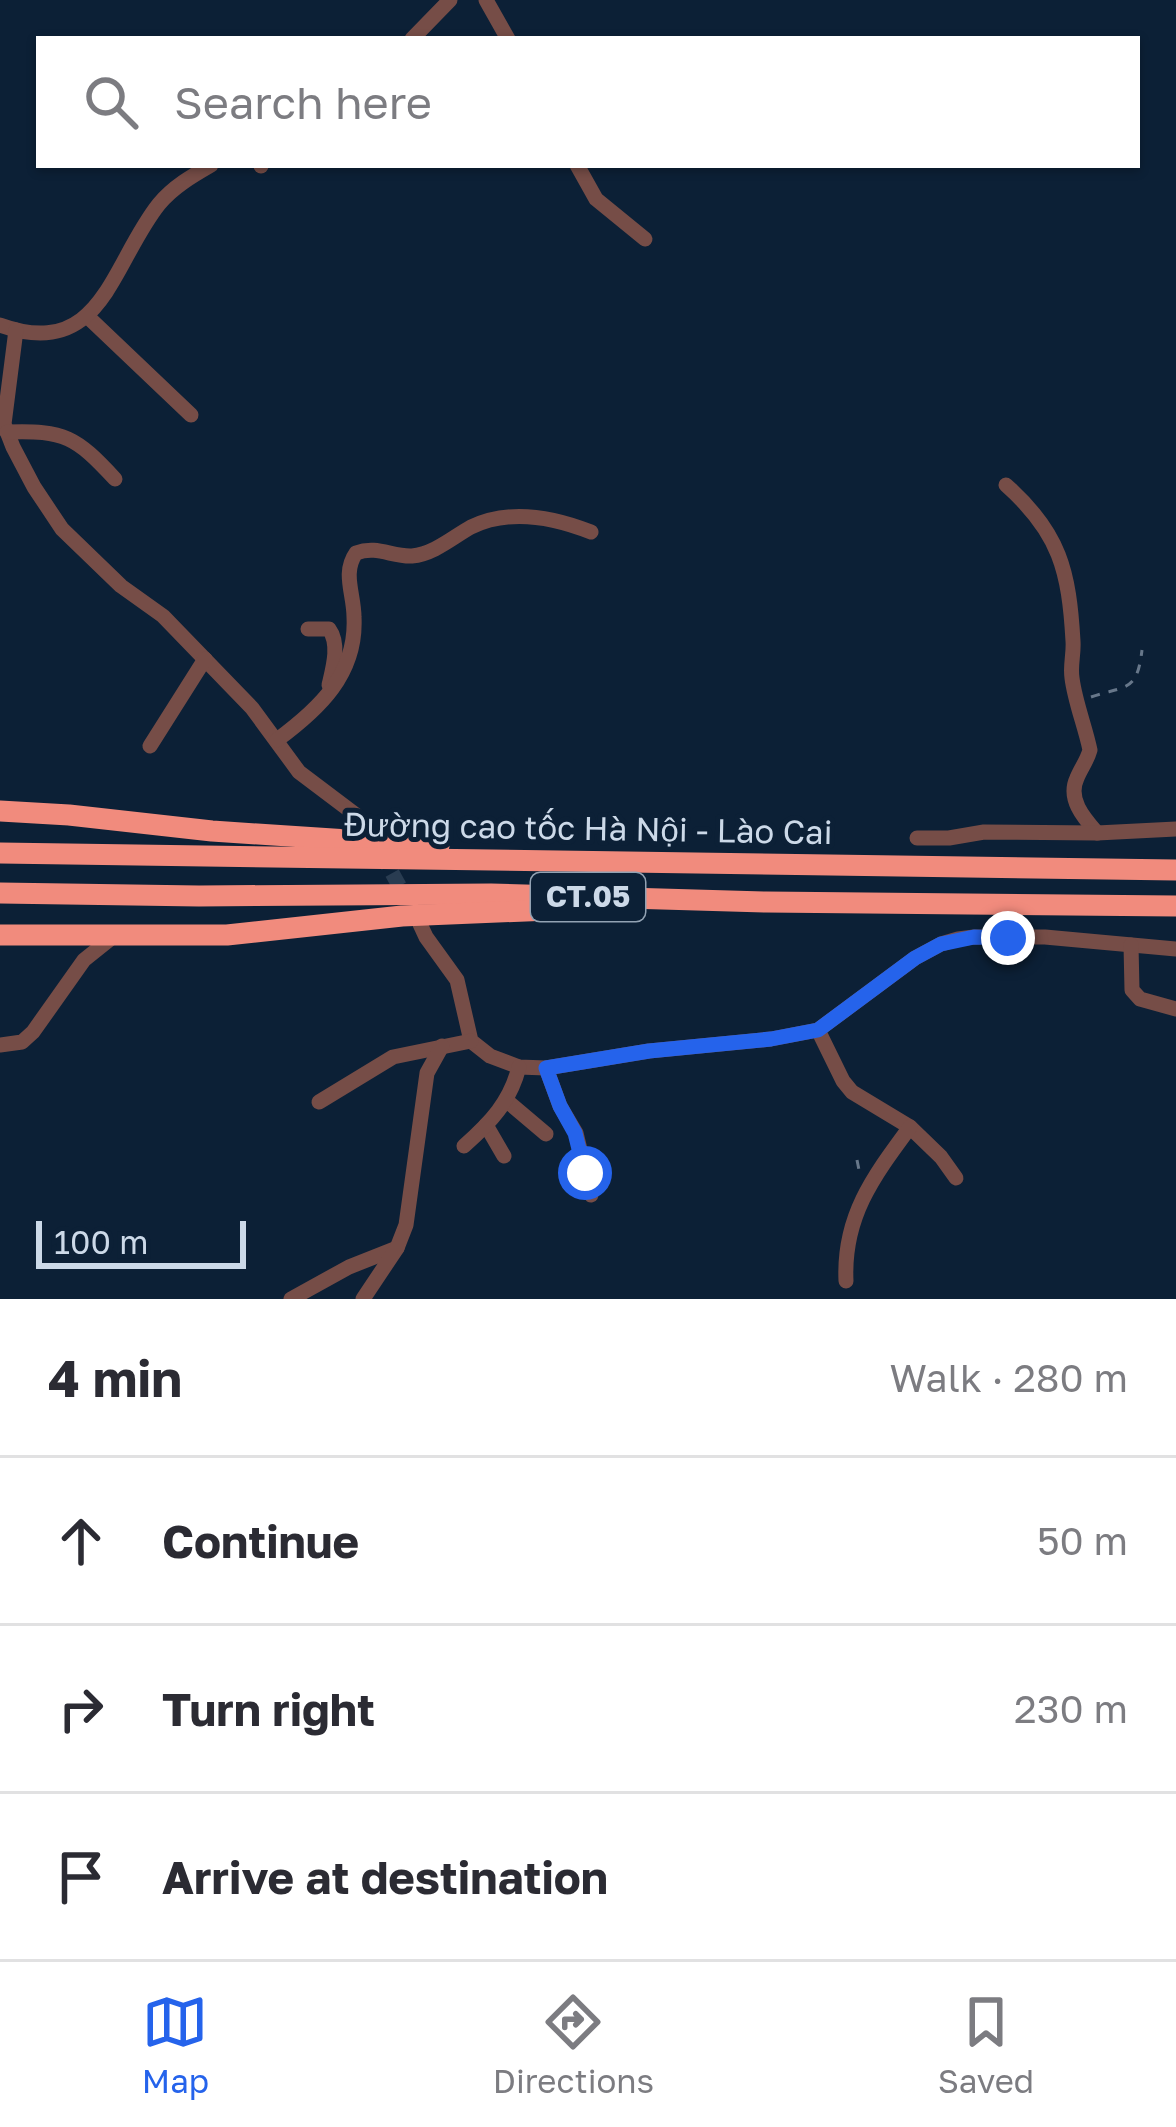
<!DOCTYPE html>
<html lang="en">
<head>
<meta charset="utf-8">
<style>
	:root { --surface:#fff; --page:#f7f7f7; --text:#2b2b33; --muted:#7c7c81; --line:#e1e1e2; --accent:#2563eb }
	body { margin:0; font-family:"Golos Text",sans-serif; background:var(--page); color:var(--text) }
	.scale { position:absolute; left:36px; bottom:30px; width:210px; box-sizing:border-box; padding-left:12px; border:6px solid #ccd9e8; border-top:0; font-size:33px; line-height:42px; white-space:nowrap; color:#ccd9e8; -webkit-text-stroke:9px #0c2036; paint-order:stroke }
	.stop { position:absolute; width:36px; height:36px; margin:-27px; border:9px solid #2563eb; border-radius:50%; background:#fff }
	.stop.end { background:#2563eb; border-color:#fff; box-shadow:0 3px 12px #0008 }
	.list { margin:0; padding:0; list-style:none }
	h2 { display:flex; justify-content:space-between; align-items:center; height:156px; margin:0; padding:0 48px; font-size:51px }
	h2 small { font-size:39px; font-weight:400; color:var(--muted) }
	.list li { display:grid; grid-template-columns:78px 1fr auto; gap:36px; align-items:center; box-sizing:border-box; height:168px; padding:0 48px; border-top:3px solid var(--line) }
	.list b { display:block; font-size:45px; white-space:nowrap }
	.list em { font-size:39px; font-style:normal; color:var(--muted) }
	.icon { flex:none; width:66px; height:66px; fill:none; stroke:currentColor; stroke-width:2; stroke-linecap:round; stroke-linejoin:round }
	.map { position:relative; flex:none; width:1176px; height:1299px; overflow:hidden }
	.search { position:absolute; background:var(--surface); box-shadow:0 3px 9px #0004; left:36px; right:36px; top:36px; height:132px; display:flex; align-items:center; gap:30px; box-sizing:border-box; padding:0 42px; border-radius:0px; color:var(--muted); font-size:45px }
	.sheet { height:660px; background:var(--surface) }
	nav { display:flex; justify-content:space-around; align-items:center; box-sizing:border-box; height:168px; border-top:3px solid var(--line); background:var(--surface); font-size:33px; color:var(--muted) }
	nav a { display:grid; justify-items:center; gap:6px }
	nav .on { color:var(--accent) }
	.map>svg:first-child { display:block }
</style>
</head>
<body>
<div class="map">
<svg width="1176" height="1299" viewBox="0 0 1176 1299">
	<rect width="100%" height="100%" fill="#0c2036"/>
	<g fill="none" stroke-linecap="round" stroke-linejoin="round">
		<polyline stroke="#293c51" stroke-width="15" stroke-dasharray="15 8" stroke-linecap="butt" points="381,853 407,900"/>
		<g stroke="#67778a" stroke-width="3" stroke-dasharray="9 9" stroke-linecap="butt">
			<path d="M 1091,697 C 1126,685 1137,693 1142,650"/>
			<polyline points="857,1160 860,1175"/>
		</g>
		<g stroke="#764d47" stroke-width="15">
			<polyline points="486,0 508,39"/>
			<polyline points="412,39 450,0"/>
			<polyline points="261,165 261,166"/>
			<polyline points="577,165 596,199 645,239"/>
			<polyline points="88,317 191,415"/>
			<path d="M 0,325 C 102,362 111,264 159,204 C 173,187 192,176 211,165"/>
			<polyline points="16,330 4,424 13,447 34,487 62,529 121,586 163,616 252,708 299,772 356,815 367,829"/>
			<path d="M 7,432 C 65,430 76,437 115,479"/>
			<path d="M 1006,485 C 1060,533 1069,571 1073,641 C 1074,654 1070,665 1072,678 C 1075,702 1085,726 1090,750 C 1087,761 1081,768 1077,778 C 1067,799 1084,818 1097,833"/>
			<path d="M 308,629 L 329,629 C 340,644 333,668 329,685"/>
			<path d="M 277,740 C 319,709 357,674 354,617 C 354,594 342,573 356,553 C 377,545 392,557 412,556 C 434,554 453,537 471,527 C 510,508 553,517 591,532"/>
			<polyline points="150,746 205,659"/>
			<polyline points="917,838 949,838 984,832 1097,833 1176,829"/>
			<polyline points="420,924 426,937 457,980 471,1041 490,1056 519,1067 546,1068 649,1051 771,1039 818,1030 915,958 941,944 958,939 974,937 1045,937 1176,949"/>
			<polyline points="1131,945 1132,990 1140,999 1176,1009"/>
			<polyline points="818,1030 843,1081 852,1092 910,1127 941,1157 956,1178"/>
			<polyline points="0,1045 22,1042 33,1032 84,960 114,936"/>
			<polyline points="546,1068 560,1106 576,1133 591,1195"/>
			<polyline points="507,1101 546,1134"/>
			<polyline points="319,1102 393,1057 471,1041"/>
			<polyline points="486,1125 504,1156"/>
			<path d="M 464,1146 C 491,1122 510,1102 519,1067"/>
			<path d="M 846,1281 C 843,1217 873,1177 910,1127"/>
			<polyline points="291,1299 349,1267 397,1248"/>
			<polyline points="363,1299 397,1248 406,1225 427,1073 442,1046"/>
		</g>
		<g stroke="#f18b7d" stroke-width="21">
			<polyline points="0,811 69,815 212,831 439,846"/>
			<polyline points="0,853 1176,870"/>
			<polyline points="0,893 199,896 491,894 766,902 1176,906"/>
			<polyline points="0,935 227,935 402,916 574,909"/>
		</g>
	</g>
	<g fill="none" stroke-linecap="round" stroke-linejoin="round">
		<polyline stroke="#2563eb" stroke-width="15" points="585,1173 575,1133 560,1106 546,1068 649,1051 771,1039 818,1030 915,958 941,944 974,937 1008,938"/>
	</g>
	<g text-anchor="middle" stroke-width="10" stroke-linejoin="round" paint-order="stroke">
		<rect fill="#0c2036" stroke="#92a2b3" stroke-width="3" x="531" y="873" width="114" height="48" rx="9"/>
		<g font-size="30" font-weight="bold" fill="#ccd9e8">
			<text x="588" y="907">CT.05</text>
		</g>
		<g font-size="33" fill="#ccd9e8" stroke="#0c2036">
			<text transform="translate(588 828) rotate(1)" y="12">Đường cao tốc Hà Nội - Lào Cai</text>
		</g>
	</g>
</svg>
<div class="scale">100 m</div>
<div class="stop" style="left:585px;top:1173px"></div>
<div class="stop end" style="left:1008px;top:938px"></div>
<div class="search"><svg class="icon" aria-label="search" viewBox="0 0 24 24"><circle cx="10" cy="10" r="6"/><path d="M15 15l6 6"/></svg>Search here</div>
</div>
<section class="sheet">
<h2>4 min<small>Walk · 280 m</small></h2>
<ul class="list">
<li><svg class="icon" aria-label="ahead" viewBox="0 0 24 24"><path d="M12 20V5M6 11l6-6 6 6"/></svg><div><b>Continue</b></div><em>50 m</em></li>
<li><svg class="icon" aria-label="right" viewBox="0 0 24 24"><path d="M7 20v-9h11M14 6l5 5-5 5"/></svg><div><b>Turn right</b></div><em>230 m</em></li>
<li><svg class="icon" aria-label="arrive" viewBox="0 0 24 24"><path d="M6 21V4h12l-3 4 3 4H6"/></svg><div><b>Arrive at destination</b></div></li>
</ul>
</section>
<nav>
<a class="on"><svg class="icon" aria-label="map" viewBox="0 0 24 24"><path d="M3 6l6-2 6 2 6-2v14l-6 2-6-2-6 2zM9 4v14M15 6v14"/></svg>Map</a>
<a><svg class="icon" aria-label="directions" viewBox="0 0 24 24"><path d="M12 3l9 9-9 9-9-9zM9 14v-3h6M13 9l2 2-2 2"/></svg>Directions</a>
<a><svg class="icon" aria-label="saved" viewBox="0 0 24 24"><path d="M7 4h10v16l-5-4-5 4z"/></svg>Saved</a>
</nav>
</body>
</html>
